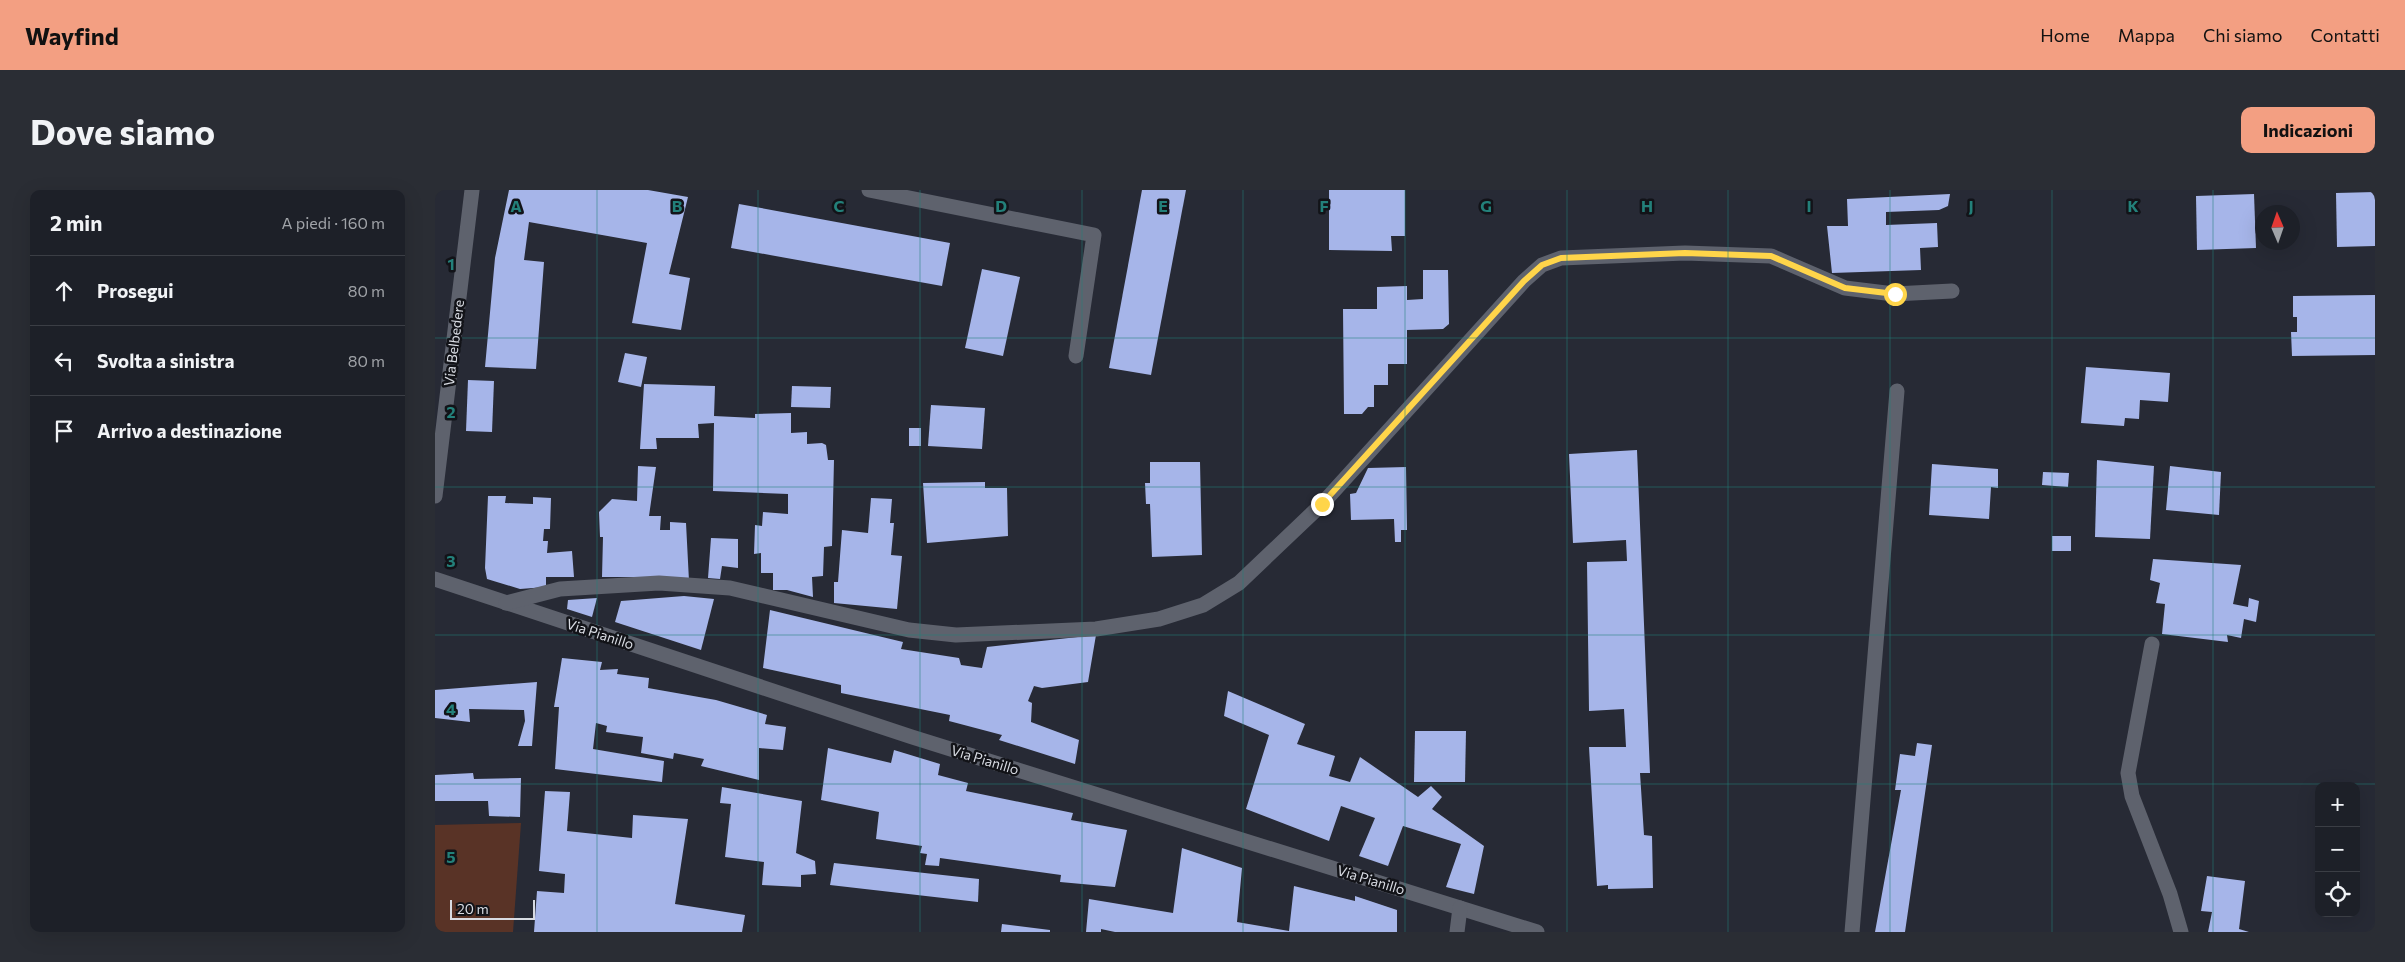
<!DOCTYPE html>
<html lang="it">
<head>
<meta charset="utf-8">
<style>
	:root { --surface:#1d2028; --page:#2a2d34; --text:#f1f3f6; --muted:#a0a3a8; --line:#3b3e45; --accent:#f39f82 }
	body { margin:0; font-family:Commissioner,sans-serif; background:var(--page); color:var(--text) }
	.controls { position:absolute; right:15px; bottom:15px; display:grid; overflow:hidden; border-radius:10px; box-shadow:0 5px 20px #0002 }
	.controls button { width:45px; height:45px; display:grid; place-items:center; padding:0; border:0; border-bottom:1px solid var(--line); background:var(--surface); color:var(--text); font:25px sans-serif }
	.compass { position:absolute; left:1820px; top:15px; width:45px; height:45px; border-radius:50%; background:var(--surface); box-shadow:0 5px 20px #0002; rotate:358deg }
	.scale { position:absolute; left:15px; bottom:12px; width:85px; box-sizing:border-box; padding-left:5px; border:2px solid #d8dbe2; border-top:0; font-size:14px; line-height:18px; white-space:nowrap; color:#d8dbe2; -webkit-text-stroke:4px #121318; paint-order:stroke }
	.stop { position:absolute; width:15px; height:15px; margin:-11px; border:4px solid #ffd54a; border-radius:50%; background:#fff }
	.stop.end { background:#ffd54a; border-color:#fff; box-shadow:0 1px 5px #0008 }
	.list { margin:0; padding:0; list-style:none }
	h2 { display:flex; justify-content:space-between; align-items:center; height:65px; margin:0; padding:0 20px; font-size:21px }
	h2 small { font-size:16px; font-weight:400; color:var(--muted) }
	.list li { display:grid; grid-template-columns:32px 1fr auto; gap:15px; align-items:center; box-sizing:border-box; height:70px; padding:0 20px; border-top:1px solid var(--line) }
	.list b { display:block; font-size:19px; white-space:nowrap }
	.list em { font-size:16px; font-style:normal; color:var(--muted) }
	.icon { flex:none; width:28px; height:28px; fill:none; stroke:currentColor; stroke-width:2; stroke-linecap:round; stroke-linejoin:round }
	.map { position:relative; flex:none; width:1940px; height:742px; overflow:hidden; border-radius:10px }
	header { display:flex; align-items:center; gap:30px; box-sizing:border-box; height:70px; padding:0 25px; background:var(--accent); color:#111 }
	header strong { font-size:24px }
	nav { display:flex; gap:28px; margin-inline-start:auto; font-size:18px }
	.intro { display:flex; align-items:center; justify-content:space-between; box-sizing:border-box; height:120px; padding:0 30px }
	h1 { margin:0; font-size:35px }
	.button { padding:12px 22px; border-radius:10px; background:var(--accent); color:#111; font-size:18px; font-weight:700 }
	main { display:flex; gap:30px; padding:0 30px }
	aside { flex:1; background:var(--surface); border-radius:10px; box-shadow:0 5px 20px #0002 }
	.map>svg:first-child { display:block }
</style>
</head>
<body>
<header>
<strong>Wayfind</strong>
<nav><a>Home</a><a>Mappa</a><a>Chi siamo</a><a>Contatti</a></nav>
</header>
<div class="intro"><h1>Dove siamo</h1><a class="button">Indicazioni</a></div>
<main>
<aside>
<h2>2 min<small>A piedi · 160 m</small></h2>
<ul class="list">
<li><svg class="icon" aria-label="ahead" viewBox="0 0 24 24"><path d="M12 20V5M6 11l6-6 6 6"/></svg><div><b>Prosegui</b></div><em>80 m</em></li>
<li><svg class="icon" aria-label="left" viewBox="0 0 24 24"><path d="M17 20v-9H6M10 6l-5 5 5 5"/></svg><div><b>Svolta a sinistra</b></div><em>80 m</em></li>
<li><svg class="icon" aria-label="arrive" viewBox="0 0 24 24"><path d="M6 21V4h12l-3 4 3 4H6"/></svg><div><b>Arrivo a destinazione</b></div></li>
</ul>
</aside>
<div class="map">
<svg width="1940" height="742" viewBox="0 0 1940 742">
	<rect width="100%" height="100%" fill="#272a35"/>
	<polygon fill="#593326" points="86,633 78,742 0,742 0,635"/>
	<g fill="#a6b5e9">
		<polygon points="74,0 213,0 253,7 234,84 255,88 246,140 197,133 212,53 94,32 89,70 109,72 101,179 50,177 60,68"/>
		<polygon points="707,0 751,0 716,185 674,178"/>
		<polygon points="894,0 970,0 970,46 956,46 957,61 894,60"/>
		<polygon points="1940,2 1940,56 1902,57 1901,3"/>
		<polygon points="1515,4 1513,16 1504,20 1451,22 1451,35 1502,33 1503,57 1485,58 1486,80 1397,83 1392,36 1413,36 1412,9"/>
		<polygon points="1819,4 1821,58 1762,60 1761,6"/>
		<polygon points="304,14 515,53 507,96 296,58"/>
		<polygon points="547,79 585,87 568,166 530,158"/>
		<polygon points="988,80 1013,80 1014,134 1008,139 972,140 972,174 953,174 953,195 939,195 939,217 933,217 927,224 909,224 908,119 942,119 942,97 972,96 972,110 988,109"/>
		<polygon points="1940,105 1940,165 1857,166 1856,142 1862,142 1862,127 1858,127 1858,106"/>
		<polygon points="190,163 212,167 206,197 183,192"/>
		<polygon points="1651,177 1735,183 1733,212 1705,210 1704,229 1690,228 1689,236 1646,233"/>
		<polygon points="33,190 59,191 57,242 31,241"/>
		<polygon points="209,194 280,196 279,226 320,228 320,224 356,223 356,243 372,242 372,254 387,253 391,255 393,270 399,270 397,356 389,357 388,386 377,387 378,407 352,400 338,400 338,383 326,383 326,363 319,364 320,335 327,336 328,322 353,324 353,304 278,301 279,233 263,234 264,248 221,248 222,259 205,259"/>
		<polygon points="357,196 396,197 395,218 356,217"/>
		<polygon points="496,215 550,218 547,259 493,256"/>
		<rect x="474" y="238" width="12" height="18"/>
		<polygon points="1202,260 1215,583 1205,583 1209,645 1217,646 1218,698 1173,699 1173,695 1162,696 1154,557 1191,557 1189,519 1154,521 1152,372 1192,371 1191,350 1138,353 1134,264"/>
		<polygon points="1662,270 1719,276 1715,349 1660,347"/>
		<polygon points="715,272 765,272 767,365 717,367 715,314 711,314 710,293 715,293"/>
		<polygon points="1497,274 1563,279 1563,298 1556,297 1554,329 1494,325"/>
		<polygon points="203,276 221,277 214,326 226,326 225,340 235,340 235,332 251,333 254,391 217,387 167,387 168,347 165,347 164,322 177,309 202,311"/>
		<polygon points="1735,276 1786,282 1784,325 1731,320"/>
		<polygon points="971,277 972,340 966,340 966,352 960,352 959,329 916,330 915,304 921,303 933,278"/>
		<polygon points="1608,282 1634,283 1633,297 1607,295"/>
		<polygon points="550,292 550,298 572,298 573,346 492,353 488,293"/>
		<polygon points="53,306 71,306 70,313 98,314 98,307 116,308 115,339 109,339 108,351 113,351 112,363 137,361 139,387 111,387 111,397 85,399 52,389 50,378"/>
		<polygon points="436,308 457,309 455,333 459,333 456,365 467,366 462,419 399,413 399,392 403,392 407,340 433,343"/>
		<rect x="1617" y="346" width="19" height="15"/>
		<polygon points="276,348 303,349 303,378 287,376 285,389 273,388"/>
		<polygon points="1718,369 1806,375 1798,414 1813,417 1814,408 1824,411 1821,432 1809,429 1806,448 1792,445 1793,452 1727,444 1730,414 1721,413 1725,393 1715,390"/>
		<polygon points="249,406 279,409 266,460 180,432 186,411"/>
		<polygon points="162,408 157,427 132,419 133,410"/>
		<polygon points="335,420 468,452 466,459 524,468 526,475 547,478 552,457 661,445 653,492 607,498 599,496 593,511 597,513 596,532 644,550 640,574 564,550 567,545 514,531 515,525 406,503 406,495 328,478"/>
		<polygon points="127,468 167,472 165,480 183,479 182,484 214,488 213,498 281,510 332,525 330,534 351,537 348,560 324,558 324,590 266,576 269,569 239,563 238,569 206,563 208,547 171,542 172,536 161,533 158,559 229,571 227,592 120,579 124,517 119,517"/>
		<polygon points="102,492 97,556 83,556 90,531 89,520 34,519 35,532 0,528 0,500"/>
		<polygon points="793,501 870,534 862,554 900,566 894,586 915,592 925,567 983,607 996,596 1007,607 997,619 1049,656 1039,704 1011,697 1026,654 968,636 953,676 924,666 940,628 906,616 894,651 811,619 834,545 789,526"/>
		<polygon points="980,541 1031,541 1030,592 979,592"/>
		<polygon points="1482,553 1497,555 1470,742 1440,742 1466,600 1460,600 1465,564 1480,566"/>
		<polygon points="393,558 456,573 459,560 505,574 503,585 533,593 531,601 638,623 636,630 692,640 680,697 625,692 626,685 505,668 504,676 490,675 492,664 485,663 487,656 441,649 444,622 386,610"/>
		<polygon points="38,583 39,589 86,588 85,627 54,626 53,611 0,611 0,585"/>
		<polygon points="287,597 367,611 361,663 380,671 381,684 366,685 366,697 327,695 329,672 290,667 296,614 285,613"/>
		<polygon points="110,601 135,602 132,641 197,648 198,625 253,629 240,714 310,725 307,742 99,742 102,701 129,703 130,684 104,681"/>
		<polygon points="747,658 807,678 802,732 854,741 859,696 920,711 920,706 962,720 962,742 680,742 666,739 666,742 651,742 654,709 738,723"/>
		<polygon points="399,673 544,689 543,712 395,695"/>
		<polygon points="1772,686 1810,691 1804,739 1814,742 1773,742 1777,722 1766,721"/>
		<polygon points="567,734 615,740 615,742 566,742"/>
	</g>
	<g fill="none" stroke-linecap="round" stroke-linejoin="round">
		<g stroke="#5e626d" stroke-width="15">
			<polyline points="434,0 659,45 641,166"/>
			<polyline points="0,306 37,0"/>
			<polyline points="0,389 477,547 1102,742"/>
			<polyline points="71,413 125,399 224,393 295,398 474,440 521,445 661,439 724,429 768,415 804,393 887,314 1089,91 1107,75 1126,68 1250,63 1336,66 1410,98 1459,104 1517,101"/>
			<polyline points="1717,454 1693,583 1697,606 1735,704 1746,742"/>
			<polyline points="1022,742 1025,718"/>
			<polyline points="1417,742 1462,201"/>
		</g>
	</g>
	<g fill="none" stroke-linecap="round" stroke-linejoin="round">
		<polyline stroke="#ffd54a" stroke-width="6" points="887,314 1089,91 1107,75 1126,68 1250,63 1336,66 1410,98 1460,104"/>
	</g>
	<path fill="none" stroke="#23807a" stroke-width="1" stroke-opacity="0.55" d="M 162,0 L 162,742M 323,0 L 323,742M 485,0 L 485,742M 647,0 L 647,742M 808,0 L 808,742M 970,0 L 970,742M 1132,0 L 1132,742M 1293,0 L 1293,742M 1455,0 L 1455,742M 1617,0 L 1617,742M 1778,0 L 1778,742M 0,148 L 1940,148M 0,297 L 1940,297M 0,445 L 1940,445M 0,594 L 1940,594"/>
	<g text-anchor="middle" stroke-width="5" stroke-linejoin="round" paint-order="stroke">
		<g font-size="14" fill="#d8dbe2" stroke="#121318">
			<text transform="translate(19 153) rotate(-83)" y="5">Via Belbedere</text>
			<text transform="translate(165 444) rotate(18)" y="5">Via Pianillo</text>
			<text transform="translate(550 570) rotate(17)" y="5">Via Pianillo</text>
			<text transform="translate(936 690) rotate(17)" y="5">Via Pianillo</text>
		</g>
	</g>
	<g font-size="16" text-anchor="middle" font-weight="bold" fill="#23807a" stroke="#121318" stroke-width="5" stroke-linejoin="round" paint-order="stroke">
		<text x="81" y="22">A</text>
		<text x="242" y="22">B</text>
		<text x="404" y="22">C</text>
		<text x="566" y="22">D</text>
		<text x="728" y="22">E</text>
		<text x="889" y="22">F</text>
		<text x="1051" y="22">G</text>
		<text x="1212" y="22">H</text>
		<text x="1374" y="22">I</text>
		<text x="1536" y="22">J</text>
		<text x="1698" y="22">K</text>
		<text x="16" y="80">1</text>
		<text x="16" y="228">2</text>
		<text x="16" y="377">3</text>
		<text x="16" y="525">4</text>
		<text x="16" y="673">5</text>
	</g>
</svg>
<div class="controls">
<button>+</button>
<button>−</button>
<button><svg class="icon" aria-label="locate" viewBox="0 0 24 24"><circle cx="12" cy="12" r="6"/><path d="M12 2v4M12 18v4M2 12h4M18 12h4"/></svg></button>
</div>
<svg class="compass" viewBox="-18 -18 36 36"><path d="M0-13l5 13h-10z" fill="#e53935"/><path d="M0 13l5-13h-10z" fill="#a0a3a8"/></svg>
<div class="scale">20 m</div>
<div class="stop" style="left:1460px;top:104px"></div>
<div class="stop end" style="left:887px;top:314px"></div>
</div>
</main>
</body>
</html>
